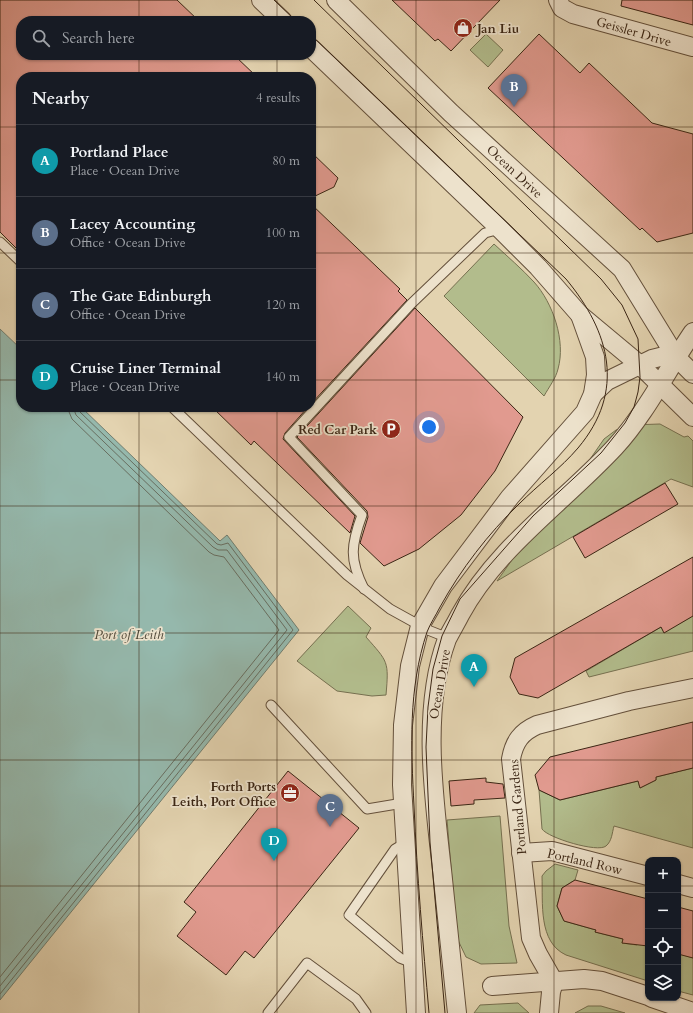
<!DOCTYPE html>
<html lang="en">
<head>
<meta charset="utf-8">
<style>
	:root { --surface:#171b24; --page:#20242c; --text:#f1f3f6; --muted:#9ea1a6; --line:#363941; --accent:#c59692 }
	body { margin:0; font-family:Cardo,serif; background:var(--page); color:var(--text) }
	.controls { position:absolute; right:12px; bottom:12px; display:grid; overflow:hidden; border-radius:8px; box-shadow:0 1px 3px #0004 }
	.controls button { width:36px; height:36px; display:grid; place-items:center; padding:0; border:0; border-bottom:1px solid var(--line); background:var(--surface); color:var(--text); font:20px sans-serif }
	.you { position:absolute; left:429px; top:427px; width:14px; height:14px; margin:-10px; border:3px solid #fff; border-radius:50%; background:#1a73e8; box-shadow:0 0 0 6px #1a73e833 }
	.badge { display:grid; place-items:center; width:26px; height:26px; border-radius:50%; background:var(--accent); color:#fff; font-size:13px; font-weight:700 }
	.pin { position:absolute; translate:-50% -33px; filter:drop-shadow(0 1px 2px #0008) }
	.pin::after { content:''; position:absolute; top:21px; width:14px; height:12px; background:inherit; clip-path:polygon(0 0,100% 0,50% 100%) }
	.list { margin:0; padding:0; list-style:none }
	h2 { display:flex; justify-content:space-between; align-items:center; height:52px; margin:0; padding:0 16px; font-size:17px }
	h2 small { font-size:13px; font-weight:400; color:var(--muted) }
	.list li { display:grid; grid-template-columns:26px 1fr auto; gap:12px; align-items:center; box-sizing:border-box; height:72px; padding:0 16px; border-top:1px solid var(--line) }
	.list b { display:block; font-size:15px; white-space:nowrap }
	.list p { margin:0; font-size:13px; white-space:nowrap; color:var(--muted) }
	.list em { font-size:13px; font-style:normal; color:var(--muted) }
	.icon { flex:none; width:22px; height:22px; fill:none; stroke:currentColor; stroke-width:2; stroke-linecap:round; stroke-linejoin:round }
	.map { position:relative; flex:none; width:693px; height:1013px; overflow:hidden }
	.search { position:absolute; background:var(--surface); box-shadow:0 1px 3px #0004; left:16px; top:16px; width:300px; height:44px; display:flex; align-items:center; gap:10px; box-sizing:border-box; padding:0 14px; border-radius:16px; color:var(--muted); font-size:15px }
	.panel { position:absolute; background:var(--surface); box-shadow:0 1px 3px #0004; left:16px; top:72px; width:300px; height:340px; border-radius:16px }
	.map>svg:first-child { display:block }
</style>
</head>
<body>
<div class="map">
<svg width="693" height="1013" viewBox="0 0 693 1013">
	<rect width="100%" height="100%" fill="#e3d3b0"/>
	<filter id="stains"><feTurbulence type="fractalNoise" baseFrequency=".005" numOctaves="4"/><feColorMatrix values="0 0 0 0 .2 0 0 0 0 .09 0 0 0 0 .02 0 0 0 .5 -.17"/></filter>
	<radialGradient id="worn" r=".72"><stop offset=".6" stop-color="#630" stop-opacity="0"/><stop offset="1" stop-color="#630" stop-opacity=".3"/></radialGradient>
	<g fill="#b2bc8c" stroke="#767050">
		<polygon points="486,34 503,50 488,67 470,50"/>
		<path d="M 494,244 C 508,257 522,269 534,282 C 553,303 566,341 558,369 C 556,378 549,387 544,396 L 444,296 Z"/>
		<polygon points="660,424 684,437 688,436 693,441 693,487 671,479 497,581 561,491 577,478 604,439 616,430 630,425"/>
		<path d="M 348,606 L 371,628 L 366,637 C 388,662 389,661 386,695 L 372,696 L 337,691 L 297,661 Z"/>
		<polygon points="693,609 693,651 589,677 586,671 661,627 664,632 691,617"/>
		<path d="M 693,768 L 693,848 L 614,826 C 612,833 612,841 606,846 C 598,853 548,838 542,829 L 539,790 L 560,800 L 638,781 L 640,788 L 656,780 L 656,777 Z"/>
		<polygon points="500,816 509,926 517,963 481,964 466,957 457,938 447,820"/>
		<path d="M 555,864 L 578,870 L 575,880 L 562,888 L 557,906 L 564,921 L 596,930 L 595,932 L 623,939 L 622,943 L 637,945 L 637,943 L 648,946 L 648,981 L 566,955 C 538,942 543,903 542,876 L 546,871 Z"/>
		<polygon points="680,954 693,958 693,995 678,991 678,955"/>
		<polygon points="518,1003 529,1013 474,1013 480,1005"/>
		<polygon points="588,1006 601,1006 625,1013 575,1013"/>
	</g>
	<polygon fill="#95b8ac" stroke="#717d6f" points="0,329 21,349 21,407 81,407 220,541 227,535 299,630 0,1000"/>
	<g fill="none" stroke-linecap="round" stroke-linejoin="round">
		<g stroke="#686e60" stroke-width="1">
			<polyline points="0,977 279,630 224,557 214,555 209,552 72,419 67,407"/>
			<polyline points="0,986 287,630 227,550 218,550 213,547 76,415 73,407"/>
			<polyline points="0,994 293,630 228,543 221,545 217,544 80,412 78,407"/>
		</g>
	</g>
	<g fill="#e19a8f" stroke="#3a2514">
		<polygon points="0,0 177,0 199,21 21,21 21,55 234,55 257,77 21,77 21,253 0,232"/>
		<polygon points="392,0 500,0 451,51 438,39 435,41"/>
		<polygon points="622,0 693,0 693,25 621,6"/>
		<polygon points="539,34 580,73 589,63 652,123 693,134 693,233 657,242 642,228 640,230 488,88"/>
		<polygon points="311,152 338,178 334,187 311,198"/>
		<polygon points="311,204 400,289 398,291 407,300 311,404"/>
		<polygon points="415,308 523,417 495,471 461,515 419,549 384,566 360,543 368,517 367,511 297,437"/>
		<polygon points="212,407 308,407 285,433 283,439 355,516 350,533 254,441 251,445"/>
		<polygon points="665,483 678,504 585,558 573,537"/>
		<polygon points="693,557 693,616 664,633 661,627 538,698 519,694 510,677 515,658"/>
		<polygon points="693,722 693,768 656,777 656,780 640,788 638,781 560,800 539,790 535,775 550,757"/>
		<polygon points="288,771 359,828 254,958 245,951 226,975 177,936 196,912 184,902"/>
		<polygon points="486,778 486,782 503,784 505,798 474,800 474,804 451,806 449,781"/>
		<polygon points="575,880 648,899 648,946 622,943 623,939 595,932 596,930 564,921 557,906 562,888"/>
		<polygon points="678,907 693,911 693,958 678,954"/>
	</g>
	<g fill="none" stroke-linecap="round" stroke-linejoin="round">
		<defs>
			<g id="service">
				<polyline points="0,242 21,262"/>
				<polyline points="172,407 347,575 390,609 428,630 448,638"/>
				<path d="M 364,589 C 349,559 351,545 362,515 L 289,437 L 411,304 L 485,233 L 500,229"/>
				<polyline points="271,705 367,809 403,803"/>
				<polyline points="405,843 395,849 349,915 400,958 413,963"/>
				<polyline points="268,1013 307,963 356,999 366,1013"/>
			</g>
			<g id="minor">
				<polyline points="261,0 283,21"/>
				<polyline points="336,0 451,113 622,269 676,357 693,374"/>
				<polyline points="558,0 562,8 573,14 693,47"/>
				<polyline points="311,48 500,229 538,267 580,315 640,365 693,417"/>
				<polyline points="593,394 607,381 652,359 664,356 676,357"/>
				<polyline points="521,853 552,851 648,876"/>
				<polyline points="678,884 693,888"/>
				<path d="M 554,982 L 538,954 L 531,938 L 511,759 C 514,742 521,732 537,725 L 629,701 L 693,688"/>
				<polyline points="492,986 584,979 602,981 648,996"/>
				<polyline points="652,998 693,1012"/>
				<polyline points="416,1013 402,785 403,725 410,666 420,626 443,586 510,497 585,412 593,394 596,375 595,357 580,315"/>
				<path d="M 457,1013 C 452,965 447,918 442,870 C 434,798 421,709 447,639 C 451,631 456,623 460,615 C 497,547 563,503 615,447 C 646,413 667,370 693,332"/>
				<polyline points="549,1013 551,992 554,982"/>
			</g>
		</defs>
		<use href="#service" stroke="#64503b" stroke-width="11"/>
		<use href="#minor" stroke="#64503b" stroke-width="20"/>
		<use href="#service" stroke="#ede2cc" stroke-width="9"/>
		<use href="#minor" stroke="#ede2cc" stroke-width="18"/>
		<g stroke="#3a2514" stroke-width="1">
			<polyline points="274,0 296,21"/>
			<polyline points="314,0 601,279 622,305 638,339 640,377 638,392 634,407 625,423 601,453 533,516 460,599 442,636 433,669 428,707 426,747 430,842 445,1013"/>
			<path d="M 311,35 L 566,279 C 610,332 626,391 578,448 C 561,468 538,485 519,504 C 488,534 461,569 440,607 C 436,615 430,624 427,632 C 408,689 411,748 414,806 C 417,875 423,944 429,1013"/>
		</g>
	</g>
	<path fill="none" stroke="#3a2514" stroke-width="1" stroke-opacity="0.55" d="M 139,0 L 139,21M 277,0 L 277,21M 416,0 L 416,1013M 554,0 L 554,1013M 139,55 L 139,77M 277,55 L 277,77M 0,127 L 21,127M 311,127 L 693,127M 0,253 L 21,253M 311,253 L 693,253M 0,380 L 21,380M 311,380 L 693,380M 139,407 L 139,1013M 277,407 L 277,1013M 0,506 L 693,506M 0,633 L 693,633M 0,760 L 693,760M 0,886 L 648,886M 678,886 L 693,886"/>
	<defs>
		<symbol id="shop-disc" viewBox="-11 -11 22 22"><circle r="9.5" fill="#8f2418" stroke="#ede2cc"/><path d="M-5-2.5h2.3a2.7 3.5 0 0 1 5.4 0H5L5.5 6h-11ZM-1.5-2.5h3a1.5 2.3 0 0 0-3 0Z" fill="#fff"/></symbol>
		<symbol id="parking-disc" viewBox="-11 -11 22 22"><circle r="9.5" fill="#8f2418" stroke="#ede2cc"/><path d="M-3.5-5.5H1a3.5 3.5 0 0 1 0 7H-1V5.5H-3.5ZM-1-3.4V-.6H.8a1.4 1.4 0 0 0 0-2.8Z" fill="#fff"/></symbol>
		<symbol id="office-disc" viewBox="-11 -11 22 22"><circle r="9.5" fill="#8f2418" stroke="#ede2cc"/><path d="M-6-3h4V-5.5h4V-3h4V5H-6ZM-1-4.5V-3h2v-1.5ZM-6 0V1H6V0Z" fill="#fff"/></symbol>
	</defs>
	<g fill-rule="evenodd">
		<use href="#shop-disc" x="452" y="17" width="22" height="22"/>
		<use href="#parking-disc" x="380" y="418" width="22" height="22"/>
		<use href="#office-disc" x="279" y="782" width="22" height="22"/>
	</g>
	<g text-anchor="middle" stroke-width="3.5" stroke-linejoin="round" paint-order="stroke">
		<g font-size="13" font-weight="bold" fill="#3a2514" stroke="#ede2cc" text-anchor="end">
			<text x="477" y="33" text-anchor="start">Jan Liu</text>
			<text x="377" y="434">Red Car Park</text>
			<text x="276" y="791">Forth Ports<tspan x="276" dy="15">Leith, Port Office</tspan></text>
		</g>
		<g font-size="13" fill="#3a2514" stroke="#ede2cc">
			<text transform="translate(634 31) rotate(16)" y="5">Geissler Drive</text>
			<text transform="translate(515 171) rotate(43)" y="5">Ocean Drive</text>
			<text transform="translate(439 684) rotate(-80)" y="5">Ocean Drive</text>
			<text transform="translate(517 807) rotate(-95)" y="5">Portland Gardens</text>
			<text transform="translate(585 861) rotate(13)" y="5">Portland Row</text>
		</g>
		<g font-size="14" font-style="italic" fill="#514a3a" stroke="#ede2cc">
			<text x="129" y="639">Port of Leith</text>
		</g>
	</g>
	<rect width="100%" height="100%" filter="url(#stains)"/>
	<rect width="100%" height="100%" fill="url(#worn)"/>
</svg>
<div class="controls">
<button>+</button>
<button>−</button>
<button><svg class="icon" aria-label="locate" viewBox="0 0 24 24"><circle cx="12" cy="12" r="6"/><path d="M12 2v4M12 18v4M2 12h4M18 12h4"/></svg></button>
<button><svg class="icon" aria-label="layers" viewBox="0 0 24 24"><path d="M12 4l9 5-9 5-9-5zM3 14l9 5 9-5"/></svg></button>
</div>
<div class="you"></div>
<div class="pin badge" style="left:474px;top:687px;background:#0f9aa8">A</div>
<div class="pin badge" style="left:514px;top:107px;background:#5c6f8a">B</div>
<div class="pin badge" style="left:330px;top:827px;background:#5c6f8a">C</div>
<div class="pin badge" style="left:274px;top:861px;background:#0f9aa8">D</div>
<div class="search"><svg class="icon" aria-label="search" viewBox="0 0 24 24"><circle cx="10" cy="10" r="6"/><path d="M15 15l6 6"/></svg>Search here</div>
<section class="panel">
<h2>Nearby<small>4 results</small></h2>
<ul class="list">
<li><span class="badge" style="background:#0f9aa8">A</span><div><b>Portland Place</b><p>Place · Ocean Drive</p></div><em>80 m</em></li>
<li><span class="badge" style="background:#5c6f8a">B</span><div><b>Lacey Accounting</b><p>Office · Ocean Drive</p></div><em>100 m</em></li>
<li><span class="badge" style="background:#5c6f8a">C</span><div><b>The Gate Edinburgh</b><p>Office · Ocean Drive</p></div><em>120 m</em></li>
<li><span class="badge" style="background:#0f9aa8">D</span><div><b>Cruise Liner Terminal</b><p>Place · Ocean Drive</p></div><em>140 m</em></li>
</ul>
</section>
</div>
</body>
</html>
